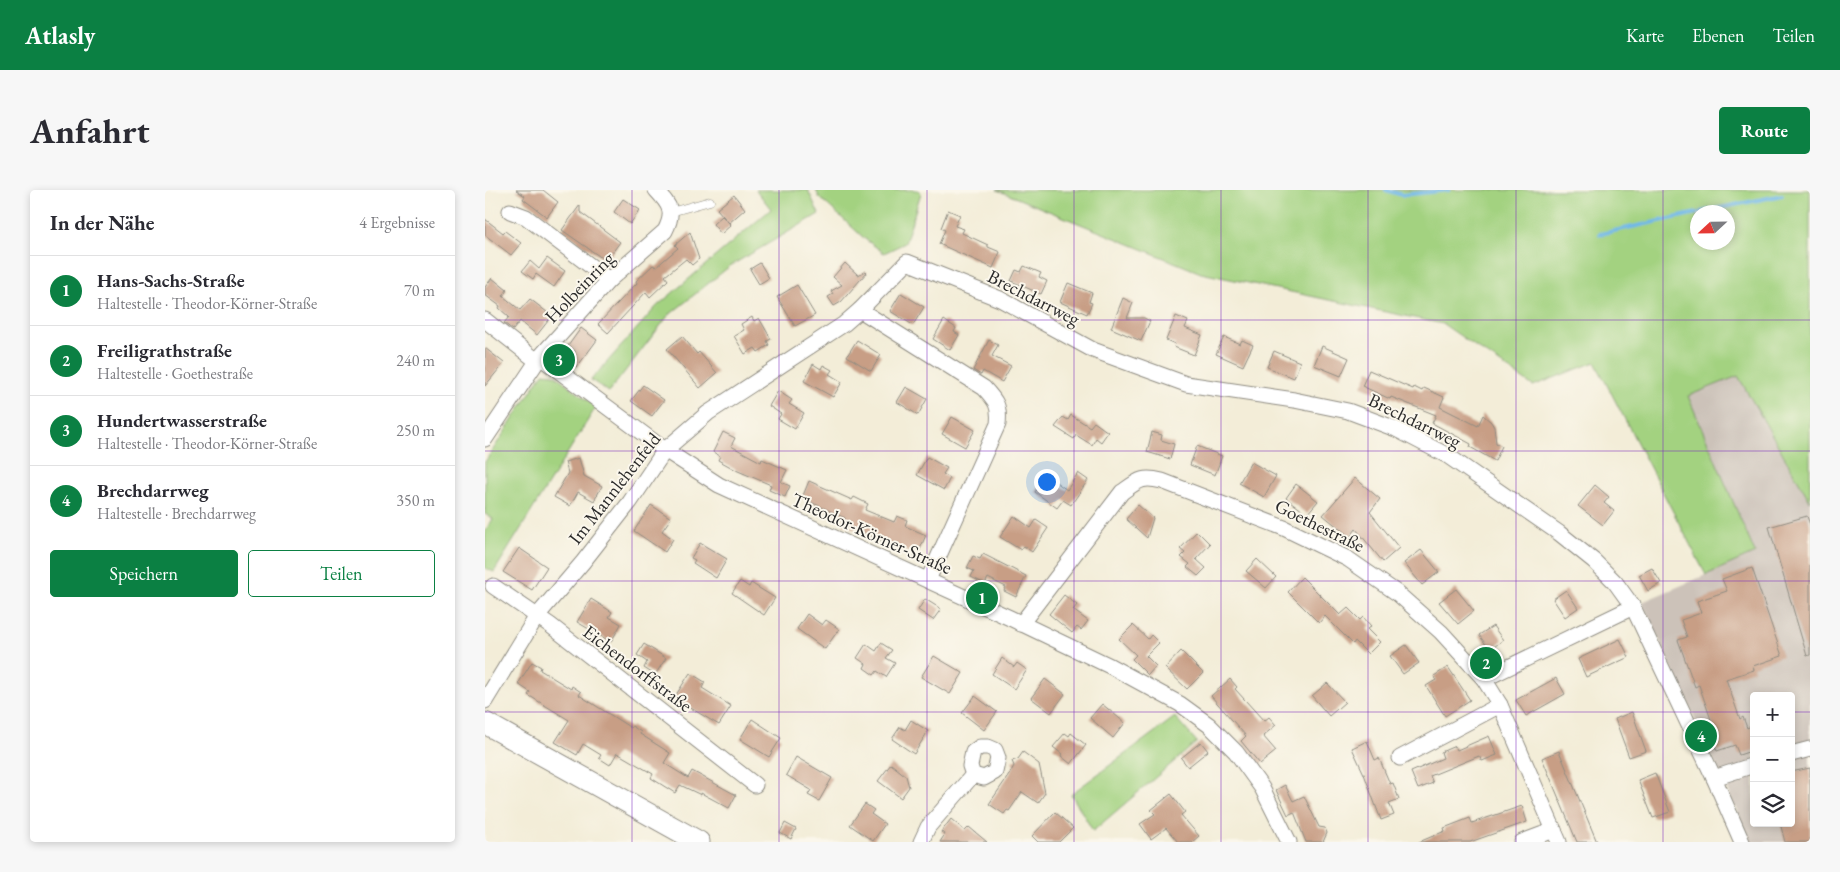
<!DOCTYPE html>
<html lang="de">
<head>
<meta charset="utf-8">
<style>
	:root { --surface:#fff; --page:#f7f7f7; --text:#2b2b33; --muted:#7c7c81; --line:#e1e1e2; --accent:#0b8043 }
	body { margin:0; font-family:"EB Garamond",serif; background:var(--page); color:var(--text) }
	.controls { position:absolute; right:15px; bottom:15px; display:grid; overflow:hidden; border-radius:5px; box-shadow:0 2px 8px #0003 }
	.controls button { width:45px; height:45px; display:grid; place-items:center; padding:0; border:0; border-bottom:1px solid var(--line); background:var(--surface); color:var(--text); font:25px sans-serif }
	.compass { position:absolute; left:1205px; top:15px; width:45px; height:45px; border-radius:50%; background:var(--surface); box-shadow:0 2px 8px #0003; rotate:248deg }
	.you { position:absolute; left:561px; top:291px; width:18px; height:18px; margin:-12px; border:4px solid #fff; border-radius:50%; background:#1a73e8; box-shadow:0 0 0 8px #1a73e833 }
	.badge { display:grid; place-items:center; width:32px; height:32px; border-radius:50%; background:var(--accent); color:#fff; font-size:16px; font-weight:700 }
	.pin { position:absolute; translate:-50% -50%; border:2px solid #fff; box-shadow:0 1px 5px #0006 }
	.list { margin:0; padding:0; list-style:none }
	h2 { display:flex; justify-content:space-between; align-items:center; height:65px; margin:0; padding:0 20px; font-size:21px }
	h2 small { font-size:16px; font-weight:400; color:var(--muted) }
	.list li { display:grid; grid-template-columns:32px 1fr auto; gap:15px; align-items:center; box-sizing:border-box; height:70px; padding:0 20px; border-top:1px solid var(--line) }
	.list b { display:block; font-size:19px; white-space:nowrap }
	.list p { margin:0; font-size:16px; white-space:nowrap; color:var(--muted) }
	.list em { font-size:16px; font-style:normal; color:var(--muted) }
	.actions { display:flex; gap:10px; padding:15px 20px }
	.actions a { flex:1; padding:11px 0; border:1px solid var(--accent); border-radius:5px; text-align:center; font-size:18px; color:var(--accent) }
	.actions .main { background:var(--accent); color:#fff }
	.icon { flex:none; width:28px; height:28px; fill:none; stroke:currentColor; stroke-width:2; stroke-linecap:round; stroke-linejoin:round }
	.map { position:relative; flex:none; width:1325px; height:652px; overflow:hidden; border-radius:5px }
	header { display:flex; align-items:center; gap:30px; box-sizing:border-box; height:70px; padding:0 25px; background:var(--accent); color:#fff }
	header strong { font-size:24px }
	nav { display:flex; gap:28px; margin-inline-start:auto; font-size:18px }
	.intro { display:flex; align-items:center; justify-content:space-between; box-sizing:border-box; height:120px; padding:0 30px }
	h1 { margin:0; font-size:35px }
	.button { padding:12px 22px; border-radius:5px; background:var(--accent); color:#fff; font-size:18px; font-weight:700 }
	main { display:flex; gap:30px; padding:0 30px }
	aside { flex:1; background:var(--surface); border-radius:5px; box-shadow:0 2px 8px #0003 }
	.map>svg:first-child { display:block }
</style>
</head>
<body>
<header>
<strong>Atlasly</strong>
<nav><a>Karte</a><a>Ebenen</a><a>Teilen</a></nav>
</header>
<div class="intro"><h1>Anfahrt</h1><a class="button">Route</a></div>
<main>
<aside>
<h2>In der Nähe<small>4 Ergebnisse</small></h2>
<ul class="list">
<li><span class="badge">1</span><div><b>Hans-Sachs-Straße</b><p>Haltestelle · Theodor-Körner-Straße</p></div><em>70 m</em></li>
<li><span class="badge">2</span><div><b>Freiligrathstraße</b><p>Haltestelle · Goethestraße</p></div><em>240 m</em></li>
<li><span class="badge">3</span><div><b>Hundertwasserstraße</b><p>Haltestelle · Theodor-Körner-Straße</p></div><em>250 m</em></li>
<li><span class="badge">4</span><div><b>Brechdarrweg</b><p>Haltestelle · Brechdarrweg</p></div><em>350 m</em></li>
</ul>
<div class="actions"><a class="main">Speichern</a><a>Teilen</a></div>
</aside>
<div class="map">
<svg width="1325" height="652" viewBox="0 0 1325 652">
	<rect width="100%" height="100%" fill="#fbf7ec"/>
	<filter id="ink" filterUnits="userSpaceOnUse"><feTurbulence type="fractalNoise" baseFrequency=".02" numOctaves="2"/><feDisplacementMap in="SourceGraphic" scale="10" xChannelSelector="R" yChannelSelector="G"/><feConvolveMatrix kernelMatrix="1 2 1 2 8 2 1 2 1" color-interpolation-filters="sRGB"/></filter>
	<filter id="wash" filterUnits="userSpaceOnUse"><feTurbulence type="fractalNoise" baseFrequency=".0096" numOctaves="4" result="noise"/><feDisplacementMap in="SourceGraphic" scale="20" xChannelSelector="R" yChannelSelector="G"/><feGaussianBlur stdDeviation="1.12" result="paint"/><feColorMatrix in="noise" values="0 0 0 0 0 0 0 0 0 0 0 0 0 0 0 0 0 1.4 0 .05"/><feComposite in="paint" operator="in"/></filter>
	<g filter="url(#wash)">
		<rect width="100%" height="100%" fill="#f3edd8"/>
		<path fill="#ccc2b9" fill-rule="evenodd" d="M 1253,186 L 1325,311 L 1325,652 L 1266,652 L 1157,412 L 1221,385 L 1270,363 L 1203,206 ZM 1269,506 L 1306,506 L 1306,633 L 1269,633 Z"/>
		<g fill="#a3d280" stroke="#677e56" fill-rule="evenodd">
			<polygon points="271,0 323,0 334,24 245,76 183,126 124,202 106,190 172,116 286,19"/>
			<polygon points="331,0 433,0 436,3 420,53 399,63 380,49 334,7"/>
			<path d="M 512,0 L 1325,0 L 1325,311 L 1253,186 L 1203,206 L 1270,363 L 1221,385 L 1110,172 L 1048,196 L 958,134 L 716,83 ZM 1212,22 L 1242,22 L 1242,52 L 1212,52 Z"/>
			<polygon points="58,183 69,184 111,217 9,382 0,378 0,341 8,329 0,324 0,272"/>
			<polygon points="690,527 712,552 608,641 586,604"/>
		</g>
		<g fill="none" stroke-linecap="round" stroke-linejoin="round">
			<g stroke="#70b8e8" stroke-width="4">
				<polyline points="901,0 917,5 964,0"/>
				<polyline points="1216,22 1297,5"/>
				<polyline points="1115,44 1212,23"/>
			</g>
		</g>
		<g id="blocks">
			<g fill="#c89e85">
				<polygon points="31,0 58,0 73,12 62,27 38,9 40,6"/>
				<polygon points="249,5 260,19 244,33 232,19"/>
				<polygon points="138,9 155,20 145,34 129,22"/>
				<polygon points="95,15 95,22 135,52 121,71 77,40"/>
				<polygon points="463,20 475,25 470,36 479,39 477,43 503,55 503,57 515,62 508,78 454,54 460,40 456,38"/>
				<polygon points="237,26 246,35 236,44 228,34"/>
				<polygon points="0,29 18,43 20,41 36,53 26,65 0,45"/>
				<polygon points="205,42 214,69 207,75 201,69 180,86 183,90 165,107 161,102 123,143 113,134 152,93 151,91 168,75 171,77 193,58 190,55"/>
				<polygon points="62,68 80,81 69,97 51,84 48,89 37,81 45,71 54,79"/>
				<polygon points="275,73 284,88 274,94 265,79"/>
				<polygon points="360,73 373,85 381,81 382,82 356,112 349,116 343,107 348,104 346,101 357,95 348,87"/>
				<polygon points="539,76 556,83 554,87 562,91 556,104 526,91 531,80 536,82"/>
				<polygon points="7,88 22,100 18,106 35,120 45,109 67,126 52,145 35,131 28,140 19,133 24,127 14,118 15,116 0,105 0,97"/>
				<polygon points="583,93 607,103 604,112 607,113 602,124 575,112"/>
				<polygon points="312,95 330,125 310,136 292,107"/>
				<polygon points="416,103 439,117 428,135 405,121"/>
				<polygon points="638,108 648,113 642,128 659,128 665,131 656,151 626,138"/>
				<polygon points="691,126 703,131 700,138 717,145 709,165 689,157 690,154 681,150"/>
				<polygon points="267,127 269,131 274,128 286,149 282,151 284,155 273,162 270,158 260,164 249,146 259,140 256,134"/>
				<polygon points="459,130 471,138 469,142 474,145 465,160 448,149"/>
				<polygon points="96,138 112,150 92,177 83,171 90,161 83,156"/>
				<polygon points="197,146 212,164 214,162 232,183 215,198 182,159"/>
				<polygon points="739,147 755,154 757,150 768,155 758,176 731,164"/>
				<polygon points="372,150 396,165 386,181 362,166"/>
				<polygon points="504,150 513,155 507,166 526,176 517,192 498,181 496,185 488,180"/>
				<polygon points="837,156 864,168 856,186 829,175"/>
				<polygon points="0,158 19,173 0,196"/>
				<polygon points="789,161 815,172 809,188 782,177"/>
				<polygon points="328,174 336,179 338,175 347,180 344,184 357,192 348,207 319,191"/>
				<polygon points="884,180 928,199 929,197 937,201 939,198 959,207 955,217 993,236 998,225 1006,232 1009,237 1011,253 1017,256 1010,271 985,257 986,254 947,233 951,225 906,207 905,209 877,196"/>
				<polygon points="158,195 179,210 167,226 146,211"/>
				<polygon points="421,197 442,209 433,225 412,212"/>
				<polygon points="293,201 307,210 304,214 319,223 310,239 293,229 296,224 284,216"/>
				<polygon points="586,225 605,237 609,232 623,242 616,252 611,248 607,255 591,245 589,249 570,237 578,227 583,230"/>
				<polygon points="467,227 490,240 480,257 457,244"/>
				<polygon points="238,242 250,248 246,256 276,272 277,269 302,280 296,292 305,296 300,307 284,300 286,295 253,281 233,270 235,266 228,262"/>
				<polygon points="667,242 677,245 676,250 689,254 685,269 662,262"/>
				<polygon points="712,256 737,266 730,285 705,275"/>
				<polygon points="442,267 462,278 458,284 465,288 459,300 432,285"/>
				<polygon points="94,268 99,286 117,296 109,311 93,302 85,316 69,307 83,283 80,272"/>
				<polygon points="766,272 791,286 779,307 754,293"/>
				<polygon points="593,283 603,290 586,315 578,310 572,318 550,302 561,285 582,300"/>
				<polygon points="870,288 895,309 885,322 914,358 898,372 871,339 865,347 838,325"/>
				<polygon points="324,291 367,310 369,307 383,314 380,320 409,332 412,326 422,330 420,336 441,345 432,366 358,334 360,328 317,308"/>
				<polygon points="811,294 833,311 822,324 801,308"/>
				<polygon points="1110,295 1124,307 1119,313 1129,321 1118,335 1093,316"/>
				<polygon points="166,315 186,328 177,341 188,349 180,362 149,341"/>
				<polygon points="653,315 668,328 662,348 641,329"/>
				<polygon points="529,326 546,338 551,330 563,338 547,362 539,356 536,360 515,347"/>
				<polygon points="1322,326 1325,335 1325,465 1322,466 1284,337"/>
				<polygon points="712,341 725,354 711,369 721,378 713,386 702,377 705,374 696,367 700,363 695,359"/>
				<polygon points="215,353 242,369 231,388 208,373 210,370 206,368"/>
				<polygon points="34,358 62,377 47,400 18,382"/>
				<polygon points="936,360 954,382 937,395 919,373"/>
				<polygon points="498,364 541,386 531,407 519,401 521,397 503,388 500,394 486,387 489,381 482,378 488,366 495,369"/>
				<polygon points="772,369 791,387 781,398 761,381"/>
				<polygon points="1167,378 1176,393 1163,401 1154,385"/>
				<polygon points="1267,378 1297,466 1268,476 1269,480 1241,489 1255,529 1258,527 1262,538 1266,536 1269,544 1269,560 1254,565 1250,555 1232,561 1225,543 1230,541 1214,495 1210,497 1193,450 1202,447 1196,430 1216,423 1212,411 1242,401 1237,389"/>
				<polygon points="817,387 855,425 863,418 875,430 878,427 886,436 882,439 895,452 883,464 870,451 868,454 840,426 834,433 803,402"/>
				<polygon points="255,391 264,397 266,393 290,408 279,425 247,403"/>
				<polygon points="971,399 989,421 973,434 954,412"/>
				<polygon points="1081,400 1093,418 1080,427 1068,409"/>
				<polygon points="579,405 592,415 588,420 603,431 596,440 592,437 587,443 564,424"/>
				<polygon points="106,409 127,422 124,427 136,434 126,452 92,432"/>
				<polygon points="440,409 456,419 448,430 433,420"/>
				<polygon points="322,424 337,435 341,430 354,439 340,459 312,439"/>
				<polygon points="648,435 663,449 666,445 674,453 661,466 671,476 663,485 647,469 651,465 634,449"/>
				<polygon points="1008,436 1018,450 1005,460 994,445"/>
				<polygon points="1135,449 1144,467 1101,487 1093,469"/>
				<polygon points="396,453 407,460 401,468 410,473 401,487 392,481 389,485 379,478 381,474 372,468 381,454 391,461"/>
				<polygon points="159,454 181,468 170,485 159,478 162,472 152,465"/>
				<polygon points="921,455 934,473 918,484 905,466"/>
				<polygon points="696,461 718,483 702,499 680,478"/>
				<polygon points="449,466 478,483 465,504 436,487"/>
				<polygon points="517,468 529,477 532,473 542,480 529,499 507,484"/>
				<polygon points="47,472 56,477 55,480 86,499 87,496 96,502 94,505 146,538 147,536 156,542 155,544 185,563 179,573 203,588 207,581 251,605 244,618 216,603 216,605 195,595 190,603 166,588 168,584 132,563 125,575 114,568 116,565 98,554 92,565 70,552 84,530 43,505 45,502 33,494"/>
				<polygon points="963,477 985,510 960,526 941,496 951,490 949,486"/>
				<polygon points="205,483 220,492 217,498 246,516 234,535 189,508"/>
				<polygon points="1071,488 1080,504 1041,526 1031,510"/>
				<polygon points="560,489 580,504 566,523 546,508"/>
				<polygon points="745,489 752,497 750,499 779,531 784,527 791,535 778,546 791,561 775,574 756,551 761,546 726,506"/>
				<polygon points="842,493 860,512 844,526 827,506"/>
				<polygon points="490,506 512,522 499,540 477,523"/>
				<polygon points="617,514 640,533 628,548 605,528"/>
				<polygon points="1147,522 1161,561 1144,567 1130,529"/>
				<polygon points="267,529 296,548 284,567 255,549"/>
				<polygon points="426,530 443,541 429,564 407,549 415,537 420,540"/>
				<polygon points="580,543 584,546 586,543 601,555 586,574 576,566 577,564 568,557"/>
				<polygon points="1004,546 1012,565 997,571 994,566 945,586 948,593 933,599 926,582 958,568 956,562 970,556 972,560"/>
				<polygon points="882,551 890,570 894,568 905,594 908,593 914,609 904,613 909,625 896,630 879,584 867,558"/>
				<polygon points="716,552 723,561 703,577 696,568"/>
				<polygon points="1074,561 1097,616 1112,652 1092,652 1057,568"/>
				<polygon points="538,562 554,574 560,603 553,613 537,602 524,621 522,620 519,624 504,614 524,585 529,576 527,571 533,569"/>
				<polygon points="311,567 347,588 334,611 323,605 326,600 301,585"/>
				<polygon points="406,574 421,586 424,597 416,608 393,591"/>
				<polygon points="1325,578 1325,652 1300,652 1295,633 1306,633 1306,582"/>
				<polygon points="1170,583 1185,622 1168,628 1153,590"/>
				<polygon points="800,595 808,611 819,606 834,637 840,638 842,643 838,652 821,652 809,622 803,625 791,600"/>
				<polygon points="686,604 700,622 696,625 714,646 707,652 693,652 681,638 666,649 655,634 670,624 666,620"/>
				<polygon points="380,614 389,620 386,624 400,634 388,651 365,635"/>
				<polygon points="1037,616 1042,632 985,652 934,652 960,641 959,638 985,628 987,633"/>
				<polygon points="570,622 588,638 574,652 553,652 547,646"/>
				<polygon points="466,629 480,641 484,637 502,652 455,652 460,644 456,642"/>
				<polygon points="300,633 311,639 306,649 295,643"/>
			</g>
		</g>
	</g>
	<g filter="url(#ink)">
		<use href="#blocks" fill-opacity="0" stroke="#8f8c82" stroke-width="1"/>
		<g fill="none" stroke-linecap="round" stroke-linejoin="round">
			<defs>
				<polyline id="lane" points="186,22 225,11"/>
				<g id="street">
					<polyline points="25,21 41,27 124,90"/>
					<path d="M 375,120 L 499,198 C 511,211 515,216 513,234 L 443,390"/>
					<polyline points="0,130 52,171"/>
					<polyline points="55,167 180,260 234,295 525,428 625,476 695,514 724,535 751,562 777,598 804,652"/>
					<path d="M 0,249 L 55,167 L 124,90 L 180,41 C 190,22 185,15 171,0"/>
					<polyline points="8,396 65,435 270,595"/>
					<path d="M 536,434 L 637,302 C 654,290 657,286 677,291 L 799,338 L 863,369 L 912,403 L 956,442 L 999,489 L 1015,515 L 1074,652"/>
					<polyline points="999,489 1148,417"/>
					<polyline points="0,511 52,426 98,372 145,312 180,260 223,223 359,134 375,120 422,72 515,109 608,160 701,194 809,210 863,221 911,239 963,266 1074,343 1109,371 1130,392 1148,417 1229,588 1257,652"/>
					<polygon points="495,557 503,557 510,560 513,568 510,582 499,588 488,585 485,576 488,562"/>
					<polyline points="1306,564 1325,559"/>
					<polyline points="915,568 1015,515"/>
					<polyline points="1229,588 1269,575"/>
					<polyline points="436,652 443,637 488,585"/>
					<polyline points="1037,652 1069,640"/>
				</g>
				<polyline id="secondary" points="0,533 214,652"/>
			</defs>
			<use href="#lane" stroke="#8f8c82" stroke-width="9"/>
			<use href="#street" stroke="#8f8c82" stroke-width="17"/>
			<use href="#secondary" stroke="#8f8c82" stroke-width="23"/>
			<use href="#lane" stroke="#fff" stroke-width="8"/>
			<use href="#street" stroke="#fff" stroke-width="15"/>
			<use href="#secondary" stroke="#fff" stroke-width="21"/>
		</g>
	</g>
	<path fill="none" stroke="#7b2cbf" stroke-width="1" stroke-opacity="0.55" d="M 147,0 L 147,652M 294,0 L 294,652M 442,0 L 442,652M 589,0 L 589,652M 736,0 L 736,652M 883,0 L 883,652M 1031,0 L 1031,652M 1178,0 L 1178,652M 0,130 L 1325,130M 0,261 L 1325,261M 0,391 L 1325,391M 0,522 L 1269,522M 1306,522 L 1325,522"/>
	<g text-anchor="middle" stroke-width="4" stroke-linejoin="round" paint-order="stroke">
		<g font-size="19" fill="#2b2b2b" stroke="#fbf7ec">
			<text transform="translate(94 97) rotate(-46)" y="7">Holbeinring</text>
			<text transform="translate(549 107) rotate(27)" y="7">Brechdarrweg</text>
			<text transform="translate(930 230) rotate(26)" y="7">Brechdarrweg</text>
			<text transform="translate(129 298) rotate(-52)" y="7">Im Mannlehenfeld</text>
			<text transform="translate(835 335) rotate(26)" y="7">Goethestraße</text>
			<text transform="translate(387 343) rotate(24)" y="7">Theodor-Körner-Straße</text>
			<text transform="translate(153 478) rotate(37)" y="7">Eichendorffstraße</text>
		</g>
	</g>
</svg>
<div class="controls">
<button>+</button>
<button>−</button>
<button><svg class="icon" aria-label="layers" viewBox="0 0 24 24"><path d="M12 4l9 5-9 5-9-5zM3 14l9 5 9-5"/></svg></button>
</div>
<svg class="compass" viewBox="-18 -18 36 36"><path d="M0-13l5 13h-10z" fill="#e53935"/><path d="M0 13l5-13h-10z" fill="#7c7c81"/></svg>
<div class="you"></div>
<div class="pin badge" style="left:497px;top:408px">1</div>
<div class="pin badge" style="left:1001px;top:473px">2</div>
<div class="pin badge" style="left:74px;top:170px">3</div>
<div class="pin badge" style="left:1216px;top:546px">4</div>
</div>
</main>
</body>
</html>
